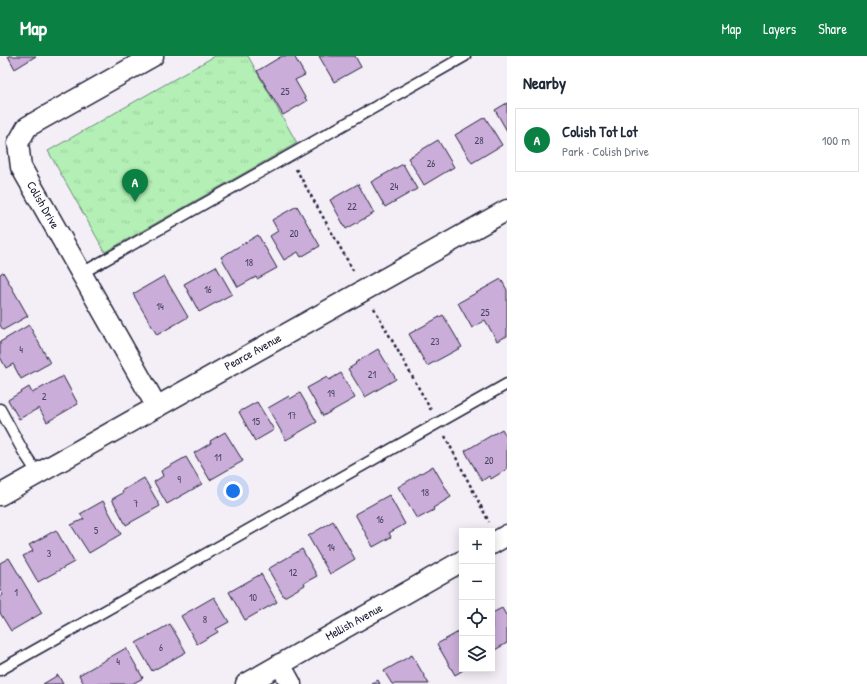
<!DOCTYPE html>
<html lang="en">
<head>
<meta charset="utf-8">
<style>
	:root { --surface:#fff; --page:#f6f6f7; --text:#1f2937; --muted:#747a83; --line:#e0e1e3; --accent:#0b8043 }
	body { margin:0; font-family:"Patrick Hand",sans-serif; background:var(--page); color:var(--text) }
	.controls { position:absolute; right:12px; bottom:12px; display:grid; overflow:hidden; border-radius:0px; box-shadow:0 2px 10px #0003 }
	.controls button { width:36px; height:36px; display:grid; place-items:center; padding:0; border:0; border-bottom:1px solid var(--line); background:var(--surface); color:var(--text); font:20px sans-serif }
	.you { position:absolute; left:233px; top:435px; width:14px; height:14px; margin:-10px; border:3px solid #fff; border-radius:50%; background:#1a73e8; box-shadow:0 0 0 6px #1a73e833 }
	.badge { display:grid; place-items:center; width:26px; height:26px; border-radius:50%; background:var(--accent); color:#fff; font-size:13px; font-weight:700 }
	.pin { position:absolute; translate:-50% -33px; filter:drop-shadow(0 1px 2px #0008) }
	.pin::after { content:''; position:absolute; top:21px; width:14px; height:12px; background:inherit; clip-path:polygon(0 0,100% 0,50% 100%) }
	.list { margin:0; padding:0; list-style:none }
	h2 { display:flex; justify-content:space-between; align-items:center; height:52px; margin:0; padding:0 16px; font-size:17px }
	h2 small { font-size:13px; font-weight:400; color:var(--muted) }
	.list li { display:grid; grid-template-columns:26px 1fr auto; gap:12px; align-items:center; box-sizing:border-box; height:64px; margin:0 8px 8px; padding:0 8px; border:1px solid var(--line); border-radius:0px }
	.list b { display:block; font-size:15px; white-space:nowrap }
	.list p { margin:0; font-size:13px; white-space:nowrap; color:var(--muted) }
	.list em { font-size:13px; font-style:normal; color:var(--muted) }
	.icon { flex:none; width:22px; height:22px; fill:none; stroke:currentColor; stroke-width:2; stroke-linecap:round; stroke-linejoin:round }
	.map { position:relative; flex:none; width:507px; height:628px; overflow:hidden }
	header { display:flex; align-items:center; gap:24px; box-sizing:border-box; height:56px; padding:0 20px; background:var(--accent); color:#fff }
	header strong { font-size:19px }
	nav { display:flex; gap:22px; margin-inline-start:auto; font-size:14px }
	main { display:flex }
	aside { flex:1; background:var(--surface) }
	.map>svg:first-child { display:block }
</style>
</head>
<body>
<header>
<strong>Map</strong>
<nav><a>Map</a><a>Layers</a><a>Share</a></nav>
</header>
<main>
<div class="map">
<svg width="507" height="628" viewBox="0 0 507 628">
	<defs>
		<pattern id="park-tufts" width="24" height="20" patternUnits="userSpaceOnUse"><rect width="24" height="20" fill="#b4f0b5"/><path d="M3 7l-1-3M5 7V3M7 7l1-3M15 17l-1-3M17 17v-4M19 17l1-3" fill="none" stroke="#9ace9d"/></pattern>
	</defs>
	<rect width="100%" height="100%" fill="#f4eff7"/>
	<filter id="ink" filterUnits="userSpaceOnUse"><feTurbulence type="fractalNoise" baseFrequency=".025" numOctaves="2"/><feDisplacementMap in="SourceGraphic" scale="8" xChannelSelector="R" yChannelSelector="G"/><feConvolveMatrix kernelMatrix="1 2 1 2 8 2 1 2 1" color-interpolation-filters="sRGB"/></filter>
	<g filter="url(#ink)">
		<polygon fill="url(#park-tufts)" stroke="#6b8978" points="215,0 248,0 297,87 105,196 48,95"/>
		<g fill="#caadd9" stroke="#22223b">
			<polygon points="8,0 36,0 15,13"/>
			<polygon points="282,0 294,0 305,19 295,24 307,45 283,59 257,15"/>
			<polygon points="319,0 355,0 361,11 334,26"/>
			<polygon points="507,47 507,75 495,54"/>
			<polygon points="485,61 502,89 472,107 455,79"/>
			<polygon points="438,84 454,111 424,129 408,102"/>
			<polygon points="403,108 417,133 385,151 371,126"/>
			<polygon points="358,128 374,157 346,173 330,144"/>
			<polygon points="297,150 320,190 301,201 298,196 284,204 270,180 278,175 272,164"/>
			<polygon points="258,179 277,212 257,223 256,221 238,231 221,201"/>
			<polygon points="216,210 232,238 199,256 184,228"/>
			<polygon points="3,216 28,260 3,274 0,269 0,218"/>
			<polygon points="164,220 188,261 157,279 133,238"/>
			<polygon points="501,223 507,234 507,280 497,285 485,264 472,272 458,247"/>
			<polygon points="443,259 462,291 427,310 409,278"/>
			<polygon points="29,269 50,307 21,323 13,308 6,312 0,301 0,286"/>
			<polygon points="378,293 396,323 365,341 348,313 356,308 355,307"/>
			<polygon points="341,317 355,342 323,360 307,332 327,321 329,324"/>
			<polygon points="63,320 78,348 47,366 39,352 19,363 8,344 29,331 32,337"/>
			<polygon points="300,337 317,366 286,384 268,352 289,340 290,343"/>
			<polygon points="257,346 274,374 255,385 239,356"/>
			<polygon points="502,373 507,382 507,413 491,423 489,420 482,425 465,395"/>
			<polygon points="225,376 243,405 210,424 194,397 211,387 210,385"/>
			<polygon points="186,401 202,428 167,448 154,426 163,420 161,415"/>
			<polygon points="433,410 451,441 433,452 434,454 417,463 398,431"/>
			<polygon points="144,422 160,450 126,469 112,443 123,437 122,435"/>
			<polygon points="389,439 405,468 389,477 391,481 373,491 355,458"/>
			<polygon points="103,445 121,478 89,497 71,469 84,463 80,458"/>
			<polygon points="333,465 355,503 330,518 308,480"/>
			<polygon points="56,474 74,506 38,526 23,500 33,495 29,489"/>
			<polygon points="302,493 317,520 304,527 305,529 284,541 268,513"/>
			<polygon points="9,502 42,557 11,575 0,557 0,541 3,539 0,534 0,507"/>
			<polygon points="261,518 277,546 245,564 229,536"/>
			<polygon points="214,541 229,566 216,573 218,576 197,588 181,560"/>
			<polygon points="502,552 506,559 507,558 507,587 493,595 492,592 492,557"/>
			<polygon points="170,568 186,596 152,615 136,587"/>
			<polygon points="462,574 462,613 465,613 455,619 437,588"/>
			<polygon points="126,592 143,622 132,628 84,628 79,619"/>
			<polygon points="412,599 429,628 392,628 384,615"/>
			<polygon points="58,619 63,628 43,628"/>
			<polygon points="378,624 380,628 372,628"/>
		</g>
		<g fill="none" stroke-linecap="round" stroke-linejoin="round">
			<defs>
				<g id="service">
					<polyline points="82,217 465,0"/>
					<polyline points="0,353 23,395 38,418"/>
					<polyline points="0,614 507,328"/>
				</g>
				<g id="minor">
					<polyline points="153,0 27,71 18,87 21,111 157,351"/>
					<polyline points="0,439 507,154"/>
					<polyline points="492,488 507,479"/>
					<polyline points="280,608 291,628"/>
					<polyline points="246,628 462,505"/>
				</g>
			</defs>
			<use href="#service" stroke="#22223b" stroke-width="13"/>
			<use href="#minor" stroke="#22223b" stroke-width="23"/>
			<g stroke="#22223b" stroke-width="2.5" stroke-dasharray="3 3" stroke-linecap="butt">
				<polyline points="296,113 354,216"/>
				<polyline points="374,252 431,354"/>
				<polyline points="445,380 489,466"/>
			</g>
			<use href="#service" stroke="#fff" stroke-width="10"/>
			<use href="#minor" stroke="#fff" stroke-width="20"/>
		</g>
	</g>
	<g text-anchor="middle" stroke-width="3.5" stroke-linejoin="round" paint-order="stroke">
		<g font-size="10" fill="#4c4562">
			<text x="285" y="39">25</text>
			<text x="479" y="88">28</text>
			<text x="431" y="111">26</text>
			<text x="394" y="134">24</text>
			<text x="352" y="154">22</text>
			<text x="294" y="181">20</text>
			<text x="249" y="210">18</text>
			<text x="208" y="237">16</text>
			<text x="160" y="254">14</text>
			<text x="485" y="260">25</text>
			<text x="435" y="289">23</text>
			<text x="21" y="297">4</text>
			<text x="372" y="322">21</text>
			<text x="331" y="341">19</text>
			<text x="44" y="344">2</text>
			<text x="292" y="363">17</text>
			<text x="256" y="369">15</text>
			<text x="218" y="405">11</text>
			<text x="489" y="408">20</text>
			<text x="179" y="427">9</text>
			<text x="425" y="440">18</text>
			<text x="136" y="451">7</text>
			<text x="380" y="467">16</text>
			<text x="96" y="478">5</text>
			<text x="331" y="495">14</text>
			<text x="49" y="501">3</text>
			<text x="293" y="520">12</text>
			<text x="16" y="540">1</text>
			<text x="253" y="545">10</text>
			<text x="205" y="567">8</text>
			<text x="161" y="595">6</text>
			<text x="118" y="609">4</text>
		</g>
		<g font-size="12" fill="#22223b" stroke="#fff">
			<text transform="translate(43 149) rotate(60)" y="4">Colish Drive</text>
			<text transform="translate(253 296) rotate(-29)" y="4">Pearce Avenue</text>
			<text transform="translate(354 566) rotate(-29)" y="4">Mellish Avenue</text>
		</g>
	</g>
</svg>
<div class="controls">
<button>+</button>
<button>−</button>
<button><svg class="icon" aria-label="locate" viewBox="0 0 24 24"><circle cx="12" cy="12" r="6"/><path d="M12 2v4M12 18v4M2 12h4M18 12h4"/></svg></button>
<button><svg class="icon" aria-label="layers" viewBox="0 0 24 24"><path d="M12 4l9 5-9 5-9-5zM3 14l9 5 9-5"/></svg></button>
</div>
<div class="you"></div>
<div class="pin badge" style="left:135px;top:146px">A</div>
</div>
<aside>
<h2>Nearby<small></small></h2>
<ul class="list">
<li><span class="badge">A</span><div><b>Colish Tot Lot</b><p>Park · Colish Drive</p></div><em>100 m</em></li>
</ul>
</aside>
</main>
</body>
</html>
